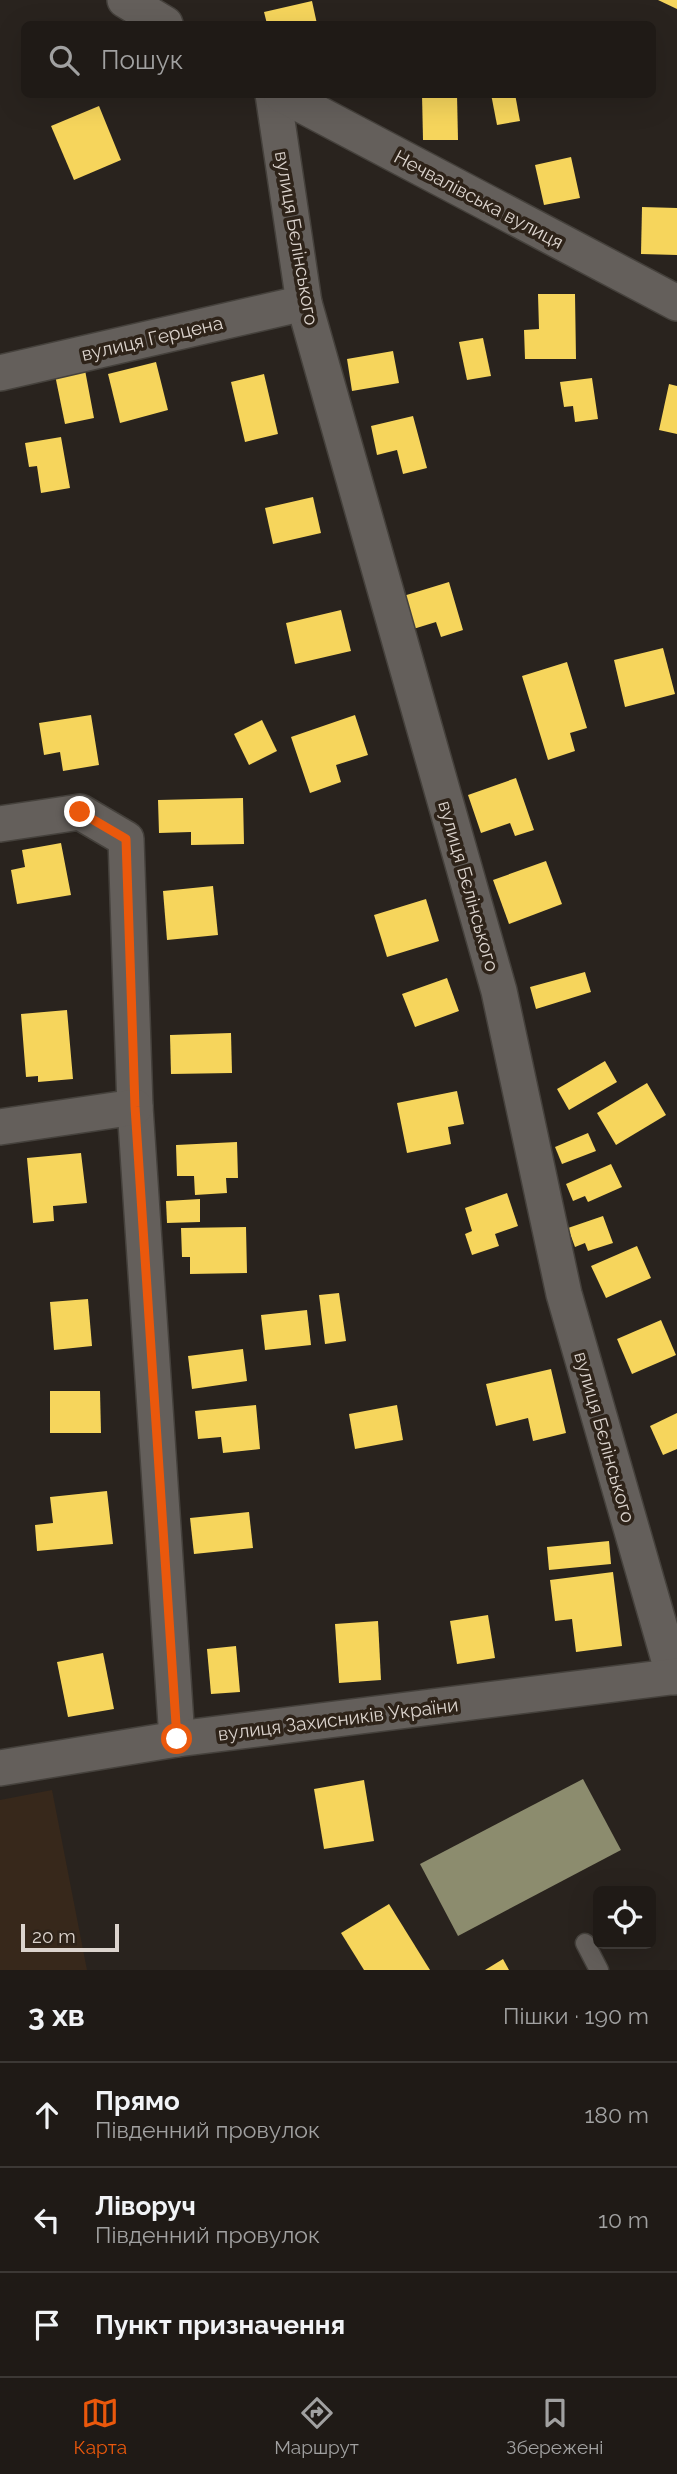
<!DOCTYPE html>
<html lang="uk">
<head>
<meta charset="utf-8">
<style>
	:root { --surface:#1f1a16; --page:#27231f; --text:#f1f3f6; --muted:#a1a1a1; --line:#3c3835; --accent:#ea580c }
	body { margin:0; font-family:Raleway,sans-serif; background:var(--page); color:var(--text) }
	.controls { position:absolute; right:21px; bottom:21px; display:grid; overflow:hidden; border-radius:10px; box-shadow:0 7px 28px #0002 }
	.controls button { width:63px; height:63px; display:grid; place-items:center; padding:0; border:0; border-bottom:2px solid var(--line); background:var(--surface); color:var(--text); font:35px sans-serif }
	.scale { position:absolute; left:21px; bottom:18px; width:98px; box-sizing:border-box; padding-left:7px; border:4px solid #dcd4ce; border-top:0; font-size:19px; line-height:24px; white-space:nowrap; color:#dcd4ce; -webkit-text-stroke:5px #2e2319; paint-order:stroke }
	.stop { position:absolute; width:21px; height:21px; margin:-16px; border:5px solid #ea580c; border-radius:50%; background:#fff }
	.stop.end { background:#ea580c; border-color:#fff; box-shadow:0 2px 7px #0008 }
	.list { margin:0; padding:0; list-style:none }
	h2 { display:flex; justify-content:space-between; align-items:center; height:91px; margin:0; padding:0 28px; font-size:30px }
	h2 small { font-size:23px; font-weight:400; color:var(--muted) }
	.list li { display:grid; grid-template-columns:46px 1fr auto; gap:21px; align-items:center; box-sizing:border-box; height:105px; padding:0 28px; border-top:2px solid var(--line) }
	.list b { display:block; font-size:26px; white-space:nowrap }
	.list p { margin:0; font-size:23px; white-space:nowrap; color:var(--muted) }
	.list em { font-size:23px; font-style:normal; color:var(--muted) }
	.icon { flex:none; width:38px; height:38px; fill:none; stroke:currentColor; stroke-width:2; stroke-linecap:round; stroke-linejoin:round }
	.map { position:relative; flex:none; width:677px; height:1970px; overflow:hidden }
	.search { position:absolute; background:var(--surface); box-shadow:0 7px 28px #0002; left:21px; right:21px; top:21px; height:77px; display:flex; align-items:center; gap:18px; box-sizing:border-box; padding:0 24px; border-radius:10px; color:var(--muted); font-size:26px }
	.sheet { height:406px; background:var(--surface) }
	nav { display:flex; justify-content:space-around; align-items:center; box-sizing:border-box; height:98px; border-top:2px solid var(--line); background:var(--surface); font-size:19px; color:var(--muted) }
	nav a { display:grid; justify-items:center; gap:4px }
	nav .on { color:var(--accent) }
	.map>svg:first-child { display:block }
</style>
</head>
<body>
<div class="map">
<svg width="677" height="1970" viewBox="0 0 677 1970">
	<rect width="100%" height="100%" fill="#29231e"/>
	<polygon fill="#37281b" points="52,1790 87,1970 0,1970 0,1800"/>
	<g fill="#f6d55c">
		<polygon points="658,0 677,0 677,9"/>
		<polygon points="312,1 317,24 267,24 264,12"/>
		<polygon points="422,94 457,94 458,140 423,140"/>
		<polygon points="491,94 515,94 520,121 497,125"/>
		<polygon points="99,106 121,160 74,180 51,126"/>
		<polygon points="571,157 580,198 544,205 535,165"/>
		<polygon points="642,207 677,208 677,255 641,254"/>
		<polygon points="538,294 575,294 576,359 525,359 524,330 539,329"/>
		<polygon points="483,338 491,376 467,380 459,342"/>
		<polygon points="393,351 399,383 352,391 347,359"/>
		<polygon points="156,362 168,410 120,423 108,374"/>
		<polygon points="85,370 94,418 65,424 55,375"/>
		<polygon points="264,374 278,434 245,442 231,382"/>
		<polygon points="592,378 598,419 575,422 573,406 564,407 560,382"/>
		<polygon points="669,384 677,386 677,434 659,430"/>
		<polygon points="413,416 427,468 403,474 397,450 377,455 371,426"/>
		<polygon points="61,437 70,488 41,493 37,466 29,467 25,443"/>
		<polygon points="313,497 321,533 273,544 265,508"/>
		<polygon points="449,582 463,630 441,637 436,622 410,630 400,597"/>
		<polygon points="341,610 351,651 295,664 286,623"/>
		<polygon points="663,648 675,694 625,707 614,660"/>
		<polygon points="567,662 587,728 570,733 575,751 548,760 522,676"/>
		<polygon points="91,715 99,765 63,771 60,752 44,755 39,723"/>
		<polygon points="355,715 368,755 336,765 341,782 310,793 291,737"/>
		<polygon points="262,720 277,751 249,765 234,734"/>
		<polygon points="516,778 534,830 515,836 510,823 481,833 468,795"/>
		<polygon points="243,798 244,844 191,845 191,832 159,833 158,800"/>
		<polygon points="61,843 71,895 17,904 11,870 25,867 22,850"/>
		<polygon points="546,861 562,904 509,924 493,880"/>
		<polygon points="213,886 218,935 167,940 163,891"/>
		<polygon points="426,899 439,941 387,957 374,915"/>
		<polygon points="585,972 591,992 536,1009 530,987"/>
		<polygon points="447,978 459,1011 415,1027 402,994"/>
		<polygon points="67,1010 73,1079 38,1082 38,1076 26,1077 21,1014"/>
		<polygon points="231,1033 232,1073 171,1074 170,1035"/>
		<polygon points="605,1061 617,1082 569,1110 557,1089"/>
		<polygon points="647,1083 666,1115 616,1145 597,1113"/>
		<polygon points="457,1091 464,1124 448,1127 451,1144 407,1153 397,1103"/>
		<polygon points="588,1133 596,1151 562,1164 555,1147"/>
		<polygon points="237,1142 238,1178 226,1178 227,1193 195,1195 194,1176 177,1176 176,1145"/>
		<polygon points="81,1153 87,1203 53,1206 54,1221 33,1223 27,1158"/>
		<polygon points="611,1164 622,1187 588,1202 585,1196 573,1201 566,1184"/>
		<polygon points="507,1193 518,1226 495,1234 499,1246 472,1255 465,1234 472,1231 465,1208"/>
		<polygon points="200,1199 200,1222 167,1223 166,1201"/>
		<polygon points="603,1216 613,1243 588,1251 585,1243 575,1247 568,1228"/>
		<polygon points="246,1227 247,1273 190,1274 190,1257 182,1257 181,1228"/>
		<polygon points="637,1246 651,1278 606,1298 591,1266"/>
		<polygon points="339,1293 346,1341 325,1344 319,1295"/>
		<polygon points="88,1299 92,1346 54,1350 50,1302"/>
		<polygon points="307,1310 311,1345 265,1350 261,1315"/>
		<polygon points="661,1320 676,1355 632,1374 617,1339"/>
		<polygon points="243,1349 247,1381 192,1389 188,1356"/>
		<polygon points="551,1369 566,1433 533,1441 528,1418 496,1426 486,1384"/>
		<polygon points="50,1391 100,1391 101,1433 50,1433"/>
		<polygon points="256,1405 260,1449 223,1453 221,1437 198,1439 195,1411"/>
		<polygon points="397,1405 403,1440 355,1449 349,1414"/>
		<polygon points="677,1413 677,1449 663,1455 650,1426"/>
		<polygon points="107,1491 113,1544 37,1551 35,1525 53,1523 50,1497"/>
		<polygon points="249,1512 253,1548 194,1554 190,1518"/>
		<polygon points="609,1541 611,1564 549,1570 547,1547"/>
		<polygon points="613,1572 622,1646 576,1652 572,1619 555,1621 550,1580"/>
		<polygon points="488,1615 495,1658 457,1664 450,1621"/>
		<polygon points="378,1621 381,1680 339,1683 335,1624"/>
		<polygon points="236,1646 240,1692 211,1694 207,1649"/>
		<polygon points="103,1653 114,1709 68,1717 57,1662"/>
		<polygon points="364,1780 374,1841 324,1849 314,1789"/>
		<polygon points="389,1904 430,1970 364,1970 341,1933"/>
		<polygon points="503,1959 509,1970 485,1970"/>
	</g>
	<polygon fill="#8c8c6e" points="583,1779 621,1850 458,1936 420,1864"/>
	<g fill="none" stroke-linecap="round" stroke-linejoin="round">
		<defs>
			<polyline id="lane" points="585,1943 599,1970"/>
			<g id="street">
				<polyline points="125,0 165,24"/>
				<polyline points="273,94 304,303 499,991 564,1294 674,1677"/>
				<polyline points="281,94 677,303"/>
				<polyline points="0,373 304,303"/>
				<polyline points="0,824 80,812 126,839 135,1107 177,1739"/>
				<polyline points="0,1127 135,1107"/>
				<polyline points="0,1768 177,1739 677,1676"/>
			</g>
		</defs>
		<use href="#lane" stroke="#45413c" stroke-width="21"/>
		<use href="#street" stroke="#45413c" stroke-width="38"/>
		<use href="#lane" stroke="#645f5b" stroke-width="18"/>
		<use href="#street" stroke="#645f5b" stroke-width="35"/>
	</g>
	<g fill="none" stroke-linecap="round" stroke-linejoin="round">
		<polyline stroke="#ea580c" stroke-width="9" points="80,812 126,839 135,1107 177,1739"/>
	</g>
	<g text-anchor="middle" stroke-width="7" stroke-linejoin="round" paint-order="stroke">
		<g font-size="19" fill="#dcd4ce" stroke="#2e2319">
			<text transform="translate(479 199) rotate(28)" y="7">Нечвалівська вулиця</text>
			<text transform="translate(297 238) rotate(80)" y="7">вулиця Бєлінського</text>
			<text transform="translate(152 338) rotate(-13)" y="7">вулиця Герцена</text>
			<text transform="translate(469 886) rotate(74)" y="7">вулиця Бєлінського</text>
			<text transform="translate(605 1437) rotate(74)" y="7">вулиця Бєлінського</text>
			<text transform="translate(338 1719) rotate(-7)" y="7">вулиця Захисників України</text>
		</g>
	</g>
</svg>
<div class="controls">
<button><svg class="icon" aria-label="locate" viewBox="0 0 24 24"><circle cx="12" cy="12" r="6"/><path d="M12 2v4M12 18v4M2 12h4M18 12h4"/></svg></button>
</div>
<div class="scale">20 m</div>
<div class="stop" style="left:177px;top:1739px"></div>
<div class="stop end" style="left:80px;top:812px"></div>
<div class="search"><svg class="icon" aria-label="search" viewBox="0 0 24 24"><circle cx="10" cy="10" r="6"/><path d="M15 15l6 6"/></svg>Пошук</div>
</div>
<section class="sheet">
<h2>3 хв<small>Пішки · 190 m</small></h2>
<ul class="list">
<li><svg class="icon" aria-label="ahead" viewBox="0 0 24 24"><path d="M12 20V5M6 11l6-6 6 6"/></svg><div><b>Прямо</b><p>Південний провулок</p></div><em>180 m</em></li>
<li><svg class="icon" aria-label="left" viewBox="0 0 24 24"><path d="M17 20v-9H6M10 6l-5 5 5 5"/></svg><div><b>Ліворуч</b><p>Південний провулок</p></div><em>10 m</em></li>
<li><svg class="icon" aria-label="arrive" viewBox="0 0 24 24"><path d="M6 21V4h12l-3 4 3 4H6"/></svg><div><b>Пункт призначення</b></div></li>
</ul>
</section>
<nav>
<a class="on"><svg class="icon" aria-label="map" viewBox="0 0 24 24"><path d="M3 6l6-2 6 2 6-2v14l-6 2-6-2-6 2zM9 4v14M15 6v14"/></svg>Карта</a>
<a><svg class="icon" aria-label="directions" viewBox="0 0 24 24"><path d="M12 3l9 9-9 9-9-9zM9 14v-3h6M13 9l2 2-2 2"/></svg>Маршрут</a>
<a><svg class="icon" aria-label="saved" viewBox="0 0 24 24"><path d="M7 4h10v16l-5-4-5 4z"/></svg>Збережені</a>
</nav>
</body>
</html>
